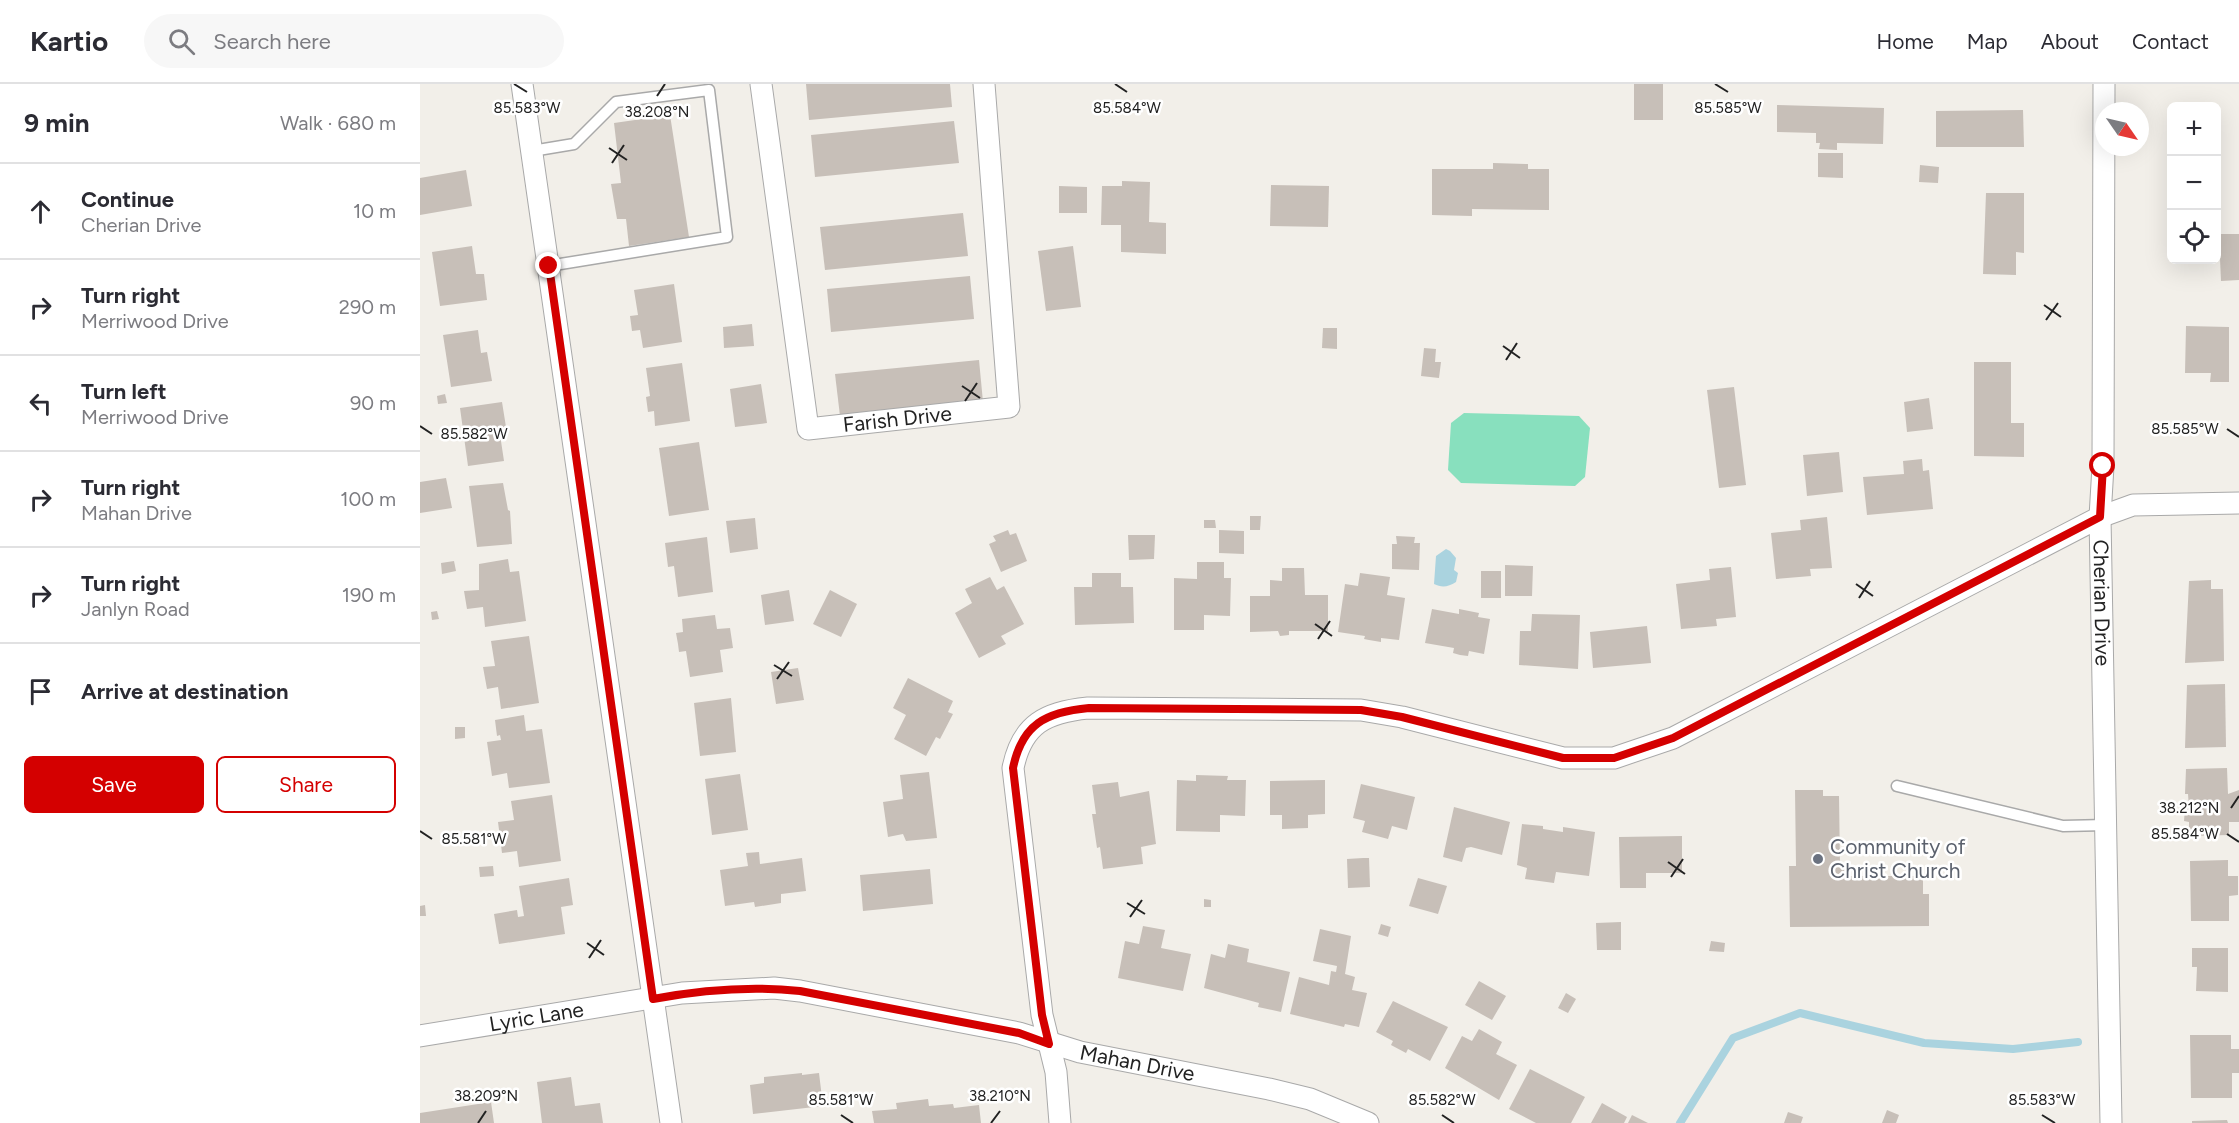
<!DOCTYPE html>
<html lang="en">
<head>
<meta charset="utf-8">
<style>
	:root { --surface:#fff; --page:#f7f7f7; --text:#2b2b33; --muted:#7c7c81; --line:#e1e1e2; --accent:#d40000 }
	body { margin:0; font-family:Figtree,sans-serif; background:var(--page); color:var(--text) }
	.controls { position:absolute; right:18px; top:18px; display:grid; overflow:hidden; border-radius:9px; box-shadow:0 6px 24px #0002 }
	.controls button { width:54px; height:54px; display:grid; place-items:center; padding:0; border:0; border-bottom:2px solid var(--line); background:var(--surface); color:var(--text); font:30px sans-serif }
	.compass { position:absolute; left:1675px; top:18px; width:54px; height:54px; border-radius:50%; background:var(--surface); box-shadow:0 6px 24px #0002; rotate:124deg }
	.stop { position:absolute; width:18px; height:18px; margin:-14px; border:4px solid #d40000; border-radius:50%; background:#fff }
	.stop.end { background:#d40000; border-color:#fff; box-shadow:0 2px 6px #0008 }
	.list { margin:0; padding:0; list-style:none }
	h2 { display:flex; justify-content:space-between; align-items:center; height:78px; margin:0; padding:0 24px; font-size:26px }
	h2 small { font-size:20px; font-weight:400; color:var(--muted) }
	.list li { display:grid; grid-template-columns:39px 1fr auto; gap:18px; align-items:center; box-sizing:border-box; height:96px; padding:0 24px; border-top:2px solid var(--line) }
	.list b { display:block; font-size:22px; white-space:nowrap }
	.list p { margin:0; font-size:20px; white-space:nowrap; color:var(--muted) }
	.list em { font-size:20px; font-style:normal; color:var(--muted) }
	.actions { display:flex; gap:12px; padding:18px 24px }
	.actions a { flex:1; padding:14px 0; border:2px solid var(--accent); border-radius:9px; text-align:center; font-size:21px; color:var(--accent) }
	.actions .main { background:var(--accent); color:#fff }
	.icon { flex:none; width:33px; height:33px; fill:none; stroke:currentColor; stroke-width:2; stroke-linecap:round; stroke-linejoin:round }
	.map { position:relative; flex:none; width:1819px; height:1039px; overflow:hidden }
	header { display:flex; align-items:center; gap:36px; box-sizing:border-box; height:84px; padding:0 30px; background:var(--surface); border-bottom:2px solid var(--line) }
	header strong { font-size:28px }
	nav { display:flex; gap:33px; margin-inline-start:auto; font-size:21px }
	.search { width:420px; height:54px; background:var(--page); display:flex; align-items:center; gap:15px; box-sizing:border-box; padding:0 21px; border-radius:33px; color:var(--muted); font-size:22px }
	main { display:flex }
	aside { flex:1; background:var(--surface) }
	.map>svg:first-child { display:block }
</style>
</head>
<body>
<header>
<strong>Kartio</strong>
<div class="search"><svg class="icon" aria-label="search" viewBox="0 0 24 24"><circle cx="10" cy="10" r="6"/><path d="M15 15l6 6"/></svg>Search here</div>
<nav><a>Home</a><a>Map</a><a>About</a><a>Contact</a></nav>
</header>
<main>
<aside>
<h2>9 min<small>Walk · 680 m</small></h2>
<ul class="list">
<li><svg class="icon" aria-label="ahead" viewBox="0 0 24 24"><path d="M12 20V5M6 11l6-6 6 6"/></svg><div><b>Continue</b><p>Cherian Drive</p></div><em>10 m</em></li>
<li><svg class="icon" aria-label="right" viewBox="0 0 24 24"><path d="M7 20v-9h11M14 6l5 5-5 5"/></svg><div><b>Turn right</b><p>Merriwood Drive</p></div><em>290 m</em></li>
<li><svg class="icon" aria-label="left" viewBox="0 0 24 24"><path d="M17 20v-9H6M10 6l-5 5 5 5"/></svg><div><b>Turn left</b><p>Merriwood Drive</p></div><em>90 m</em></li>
<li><svg class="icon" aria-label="right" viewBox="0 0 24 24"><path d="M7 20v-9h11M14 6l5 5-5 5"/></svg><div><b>Turn right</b><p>Mahan Drive</p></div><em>100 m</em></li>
<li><svg class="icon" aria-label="right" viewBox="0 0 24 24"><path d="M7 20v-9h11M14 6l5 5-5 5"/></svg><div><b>Turn right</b><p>Janlyn Road</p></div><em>190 m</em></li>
<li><svg class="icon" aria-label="arrive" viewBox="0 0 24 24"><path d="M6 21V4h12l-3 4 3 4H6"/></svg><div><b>Arrive at destination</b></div></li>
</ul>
<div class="actions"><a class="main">Save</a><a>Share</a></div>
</aside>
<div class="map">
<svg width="1819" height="1039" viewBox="0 0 1819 1039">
	<rect width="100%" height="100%" fill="#f2efe9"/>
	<polygon fill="#88e0be" points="1044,329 1159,332 1170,344 1165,393 1155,402 1041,399 1028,386 1031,339"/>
	<path fill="#aad3df" d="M 1026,465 L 1030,467 L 1036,474 L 1034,486 L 1038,489 L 1036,498 C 1028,503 1022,504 1014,500 L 1016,472 Z"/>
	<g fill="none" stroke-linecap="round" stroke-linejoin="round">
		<polyline stroke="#aad3df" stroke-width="8" points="1260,1039 1313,954 1380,929 1504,959 1593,965 1658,958"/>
	</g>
	<g fill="#c7bfb8">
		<polygon points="386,0 530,0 532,23 389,36"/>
		<rect x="1214" y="0" width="29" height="36"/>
		<polygon points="1357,21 1464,24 1463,60 1417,59 1417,66 1399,65 1400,59 1396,59 1396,49 1357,48"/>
		<polygon points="1603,26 1604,63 1516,63 1516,27"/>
		<polygon points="1796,30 1800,30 1799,71 1796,71"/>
		<polygon points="250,31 269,153 209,162 206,135 197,135 191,100 201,99 194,39"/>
		<polygon points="534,37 539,79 395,93 391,51"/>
		<polygon points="1398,69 1423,69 1423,94 1398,93"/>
		<polygon points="1073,79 1108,80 1108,85 1129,85 1129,126 1052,125 1052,132 1012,131 1012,85 1073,85"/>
		<polygon points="1500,81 1519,83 1518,99 1499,98"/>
		<polygon points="46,86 52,122 0,131 0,94"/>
		<polygon points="702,97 730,98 729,138 746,139 746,170 701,168 701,141 681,141 682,102 702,102"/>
		<polygon points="851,101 909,102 908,143 850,142"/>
		<polygon points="639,102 667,103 667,129 639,129"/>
		<polygon points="1566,109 1604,109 1604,169 1596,168 1596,191 1563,190"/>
		<polygon points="543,129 548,172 405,186 400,143"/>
		<polygon points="1799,150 1819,150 1819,196 1801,197"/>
		<polygon points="52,162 56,190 64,190 67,216 20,222 12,168"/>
		<polygon points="653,162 661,223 626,227 618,167"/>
		<polygon points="550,192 554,235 411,248 407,205"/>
		<polygon points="254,200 262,258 223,264 220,246 212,247 210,232 218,231 214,206"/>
		<polygon points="332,240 334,262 304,264 303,243"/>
		<polygon points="1766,242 1809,243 1809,298 1790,298 1791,289 1765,289"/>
		<polygon points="903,244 917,244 917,265 902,264"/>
		<polygon points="58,246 61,269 67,268 72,297 31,303 23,251"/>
		<polygon points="1004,264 1016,265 1015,278 1021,278 1019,294 1001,292"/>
		<polygon points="559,276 563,318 420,332 415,290"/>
		<polygon points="1554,278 1591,278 1591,339 1604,339 1604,373 1554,372"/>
		<polygon points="262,279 270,337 235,342 234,327 228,328 226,313 230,312 226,284"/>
		<polygon points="341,300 347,339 315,343 310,305"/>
		<polygon points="1314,303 1326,401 1299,404 1287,306"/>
		<polygon points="25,310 27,319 18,320 17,312"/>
		<polygon points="1509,314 1513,345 1487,348 1484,318"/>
		<polygon points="82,318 86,343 79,344 84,377 48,382 40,324"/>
		<polygon points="279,358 289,426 249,432 239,364"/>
		<polygon points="1419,368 1423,408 1387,412 1383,371"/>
		<polygon points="1502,375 1503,387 1509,386 1513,425 1447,431 1443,393 1484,390 1483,377"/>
		<polygon points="26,394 32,424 0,429 0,398"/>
		<polygon points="83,399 88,426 90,427 92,460 57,463 49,402"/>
		<polygon points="830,432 841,432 840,446 830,446"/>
		<polygon points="1407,433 1412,484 1390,485 1391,492 1356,495 1351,449 1381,446 1380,436"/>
		<polygon points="335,434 338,465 310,469 306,437"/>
		<polygon points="784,436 795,436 796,444 784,444"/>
		<polygon points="588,446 590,451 596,449 607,477 581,488 569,460 576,457 573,452"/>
		<polygon points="799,446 824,447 824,470 799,469"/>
		<polygon points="708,451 735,451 734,475 709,476"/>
		<polygon points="976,452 995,453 994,459 1000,459 999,486 972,485 972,460 977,460"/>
		<polygon points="287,453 293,508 258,513 254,482 248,483 245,459"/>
		<polygon points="88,475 90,488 99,487 106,537 65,543 63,523 47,525 44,507 59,506 59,480"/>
		<polygon points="34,477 36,487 22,490 21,479"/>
		<polygon points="777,478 804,478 804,494 811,494 810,532 784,531 784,546 754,546 754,494 777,495"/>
		<polygon points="1085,481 1113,482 1112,512 1085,512"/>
		<polygon points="1311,483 1316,533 1296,535 1297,542 1261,545 1256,500 1290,496 1289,485"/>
		<polygon points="862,484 884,484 885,511 908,511 908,547 869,547 869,551 860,552 858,547 830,548 830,512 850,512 850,496 862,497"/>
		<rect x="1061" y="487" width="20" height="27"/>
		<polygon points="672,489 701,489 701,503 713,503 714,539 655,541 654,503 672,503"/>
		<polygon points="940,489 970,493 967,511 985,514 979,556 961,554 961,558 949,556 944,555 945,552 918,548 925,500 938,502"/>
		<polygon points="570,493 577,506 584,502 604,540 581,552 586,560 559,574 535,529 552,519 545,505"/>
		<polygon points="1791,496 1791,505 1803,505 1804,577 1765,579 1769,497"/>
		<polygon points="369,506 374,537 345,541 341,511"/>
		<polygon points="410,506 437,520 421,553 393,540"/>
		<polygon points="1012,525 1039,530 1039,525 1059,529 1058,533 1070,535 1064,570 1049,567 1048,572 1040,571 1033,569 1034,564 1005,559"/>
		<polygon points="17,527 19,535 12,536 11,528"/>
		<polygon points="1112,530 1160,531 1158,585 1099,581 1100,547 1111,547"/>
		<polygon points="295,531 297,545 310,544 313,564 300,566 303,588 270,593 266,567 259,568 258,560 256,549 263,548 262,535"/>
		<polygon points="1227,542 1231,579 1173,584 1170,548"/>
		<polygon points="109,552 119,619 81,625 78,603 67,605 63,583 75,582 71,557"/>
		<polygon points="378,584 384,616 356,620 351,588"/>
		<polygon points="488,594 533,617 528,628 533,630 520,655 516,653 506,672 474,655 486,631 473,624"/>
		<polygon points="1805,600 1806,663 1765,664 1767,601"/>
		<polygon points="311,614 316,668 280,672 274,619"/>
		<polygon points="104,631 106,647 122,645 130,699 89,704 87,689 72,692 67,658 81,656 80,651 77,652 75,636"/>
		<polygon points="35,643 45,643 45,654 35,655"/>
		<polygon points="1807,684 1808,710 1819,706 1819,738 1809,738 1809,751 1769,752 1769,738 1764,737 1765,724 1769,724 1768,710 1765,710 1766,685"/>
		<polygon points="509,688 517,754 486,757 483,750 468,753 463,718 483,715 480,691"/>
		<polygon points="320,690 328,746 292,751 285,695"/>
		<polygon points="776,691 808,692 807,696 826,696 825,732 800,731 800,748 756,747 757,696 776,697"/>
		<polygon points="905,696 905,730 888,731 888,744 862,745 862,731 850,731 850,697"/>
		<polygon points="698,698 700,713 729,707 736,760 721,763 723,780 683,785 680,763 677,764 672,730 676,730 672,701"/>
		<polygon points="941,700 995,713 987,746 972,742 968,755 942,748 945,737 933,734"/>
		<polygon points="1375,706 1403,706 1403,712 1419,712 1420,782 1430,782 1430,792 1503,792 1503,810 1509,810 1509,842 1370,843 1369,782 1376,782"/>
		<polygon points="132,711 141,777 99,783 97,767 82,769 78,738 94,736 91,717"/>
		<polygon points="1034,723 1090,738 1082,771 1051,763 1046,764 1042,778 1023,773"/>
		<polygon points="1102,740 1123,742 1123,745 1143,748 1143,743 1175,748 1169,792 1136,788 1134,799 1105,795 1107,784 1097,781"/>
		<polygon points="1262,752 1262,789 1226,789 1226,804 1200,804 1199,753"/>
		<polygon points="339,768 340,780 382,774 386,807 361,810 361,819 335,823 334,818 305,822 300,786 328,782 326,769"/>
		<polygon points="943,774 949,774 950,803 928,804 927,775"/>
		<polygon points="1808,776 1808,792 1818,792 1818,811 1809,812 1809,837 1771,837 1770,777"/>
		<polygon points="73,782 74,792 60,793 59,783"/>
		<polygon points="510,785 513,820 443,827 440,791"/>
		<polygon points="149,794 153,821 141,823 145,850 79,860 74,830 97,826 98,833 104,832 99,802"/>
		<polygon points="998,794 1027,802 1018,830 989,822"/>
		<polygon points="784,815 791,816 791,823 784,823"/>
		<polygon points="5,821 6,832 0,832 0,822"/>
		<polygon points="1201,838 1201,866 1177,866 1176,839"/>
		<polygon points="961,840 971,843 968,853 958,850"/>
		<polygon points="723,842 745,846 741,864 771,870 763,907 698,894 705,857 719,860"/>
		<polygon points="900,845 931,852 925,890 935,893 932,906 947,909 939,943 925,940 924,943 870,930 879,893 909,901 911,887 916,888 917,882 893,877"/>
		<polygon points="1291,857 1305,859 1304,868 1289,867"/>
		<polygon points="808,860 829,865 827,878 870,888 861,928 838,923 839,919 784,904 791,870 805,874"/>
		<polygon points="1772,864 1808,864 1808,908 1776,907 1777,883 1772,883"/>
		<polygon points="1059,897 1086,912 1072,936 1045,921"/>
		<polygon points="1146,909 1156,915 1148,929 1138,924"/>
		<polygon points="973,917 1028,943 1010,977 988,965 986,969 971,961 973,957 956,948"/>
		<polygon points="1059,945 1082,958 1076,970 1097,981 1079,1016 1025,984 1042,952 1052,957"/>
		<polygon points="1770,951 1811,951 1811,965 1819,965 1819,989 1812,989 1812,1014 1771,1014"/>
		<polygon points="1110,985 1165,1013 1151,1039 1116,1039 1089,1025"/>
		<polygon points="382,989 382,991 399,989 403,1022 333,1030 330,1001 344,999 344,993"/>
		<polygon points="151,993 155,1022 180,1019 183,1039 122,1039 117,998"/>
		<polygon points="508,1015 509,1022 533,1020 534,1024 559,1021 561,1039 454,1039 452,1027 477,1025 476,1019"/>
		<polygon points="71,1018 74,1039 0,1039 0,1029"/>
		<polygon points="1182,1019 1207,1033 1204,1039 1171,1039"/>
		<polygon points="1467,1026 1479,1031 1476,1039 1462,1039"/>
		<polygon points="1368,1028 1383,1033 1381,1039 1364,1039"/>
		<polygon points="1212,1031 1228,1039 1208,1039"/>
		<polygon points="1807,1036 1808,1039 1772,1039 1772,1037"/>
	</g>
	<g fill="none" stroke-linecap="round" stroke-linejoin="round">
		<defs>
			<g id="service">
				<polyline points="112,67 154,60 196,18 289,6 307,153 128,182"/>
				<polyline points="1477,702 1643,742 1686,741"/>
			</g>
			<g id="minor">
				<polyline points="102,0 251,1039"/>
				<path id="s1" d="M 341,0 L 388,345 L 589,323 L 564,0"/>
				<path id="s2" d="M 1684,0 L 1683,382 L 1680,433 L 1691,1039"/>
				<path id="s3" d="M 0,952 L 262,909 L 354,904 L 380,907 L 599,949 L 660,968 L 849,1005 L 890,1015 L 948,1039"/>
				<path d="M 640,1039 L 636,988 L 622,931 L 593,684 C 602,640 626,628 668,624 L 941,626 L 982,633 L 1143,674 L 1194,674 L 1253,654 L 1680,433 L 1713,421 L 1819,419"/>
			</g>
		</defs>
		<use href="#service" stroke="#a9a9a9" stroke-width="13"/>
		<use href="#minor" stroke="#a9a9a9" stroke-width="23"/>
		<use href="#service" stroke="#fff" stroke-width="10"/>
		<use href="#minor" stroke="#fff" stroke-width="21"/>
	</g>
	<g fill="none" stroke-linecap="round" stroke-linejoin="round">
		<path stroke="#d40000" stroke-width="8" d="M 129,182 L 233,915 C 281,906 332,902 380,907 L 599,949 L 629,960 L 622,931 L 593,684 C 602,640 626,628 669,624 L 941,626 L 982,633 L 1143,674 L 1194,674 L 1253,654 L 1680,433 L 1683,382"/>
	</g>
	<path fill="none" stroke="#222" stroke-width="2" d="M 94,0 L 107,8M 695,0 L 707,8M 1295,0 L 1308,8M 237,12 L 245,0M 189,64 L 207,76M 192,79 L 204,61M 1624,221 L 1641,233M 1626,236 L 1638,219M 1083,262 L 1100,274M 1086,276 L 1097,259M 542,302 L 560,314M 545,317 L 557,299M 0,342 L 12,350M 1807,345 L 1819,353M 1436,500 L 1453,512M 1439,514 L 1450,497M 895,540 L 912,552M 898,555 L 910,537M 354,581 L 372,592M 357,595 L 369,578M 1811,724 L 1819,712M 0,747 L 12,755M 1807,750 L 1819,758M 1248,778 L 1265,790M 1251,793 L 1263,775M 707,819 L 725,830M 710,833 L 722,816M 167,859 L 184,871M 169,874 L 181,856M 421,1031 L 433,1039M 1022,1031 L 1034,1039M 1622,1031 L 1635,1039M 58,1039 L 66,1027M 571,1039 L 580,1027"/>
	<circle fill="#6b7280" stroke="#fff" stroke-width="2" cx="1398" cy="775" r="6"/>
	<g text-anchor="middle" stroke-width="5" stroke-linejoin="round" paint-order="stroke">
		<g font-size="21" fill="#222" stroke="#fff">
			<text dy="7" stroke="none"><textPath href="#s1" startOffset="438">Farish Drive</textPath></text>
			<text dy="7" stroke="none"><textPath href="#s2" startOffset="519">Cherian Drive</textPath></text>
			<text dy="7" stroke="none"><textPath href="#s3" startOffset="118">Lyric Lane</textPath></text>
			<text dy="7" stroke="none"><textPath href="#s3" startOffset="729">Mahan Drive</textPath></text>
		</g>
		<g font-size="21" fill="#5b616d" stroke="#fff" text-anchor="start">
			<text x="1410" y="770">Community of<tspan x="1410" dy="24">Christ Church</tspan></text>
		</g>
	</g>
	<g font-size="15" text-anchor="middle" fill="#222" stroke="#fff" stroke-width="5" stroke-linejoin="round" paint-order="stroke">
		<text x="107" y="29">85.583°W</text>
		<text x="707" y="29">85.584°W</text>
		<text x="1308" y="29">85.585°W</text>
		<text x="237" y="33">38.208°N</text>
		<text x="1765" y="350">85.585°W</text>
		<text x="54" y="355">85.582°W</text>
		<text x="1769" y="729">38.212°N</text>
		<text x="1765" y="755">85.584°W</text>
		<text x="54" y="760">85.581°W</text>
		<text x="66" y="1017">38.209°N</text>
		<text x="580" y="1017">38.210°N</text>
		<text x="421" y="1021">85.581°W</text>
		<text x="1022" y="1021">85.582°W</text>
		<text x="1622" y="1021">85.583°W</text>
	</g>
</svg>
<div class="controls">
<button>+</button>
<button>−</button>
<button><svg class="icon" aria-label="locate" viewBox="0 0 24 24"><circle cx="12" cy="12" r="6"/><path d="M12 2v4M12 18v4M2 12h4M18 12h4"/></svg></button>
</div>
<svg class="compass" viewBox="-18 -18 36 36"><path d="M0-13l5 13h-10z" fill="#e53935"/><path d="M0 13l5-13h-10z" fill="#7c7c81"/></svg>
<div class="stop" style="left:1683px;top:382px"></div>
<div class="stop end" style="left:129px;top:182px"></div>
</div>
</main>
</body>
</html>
